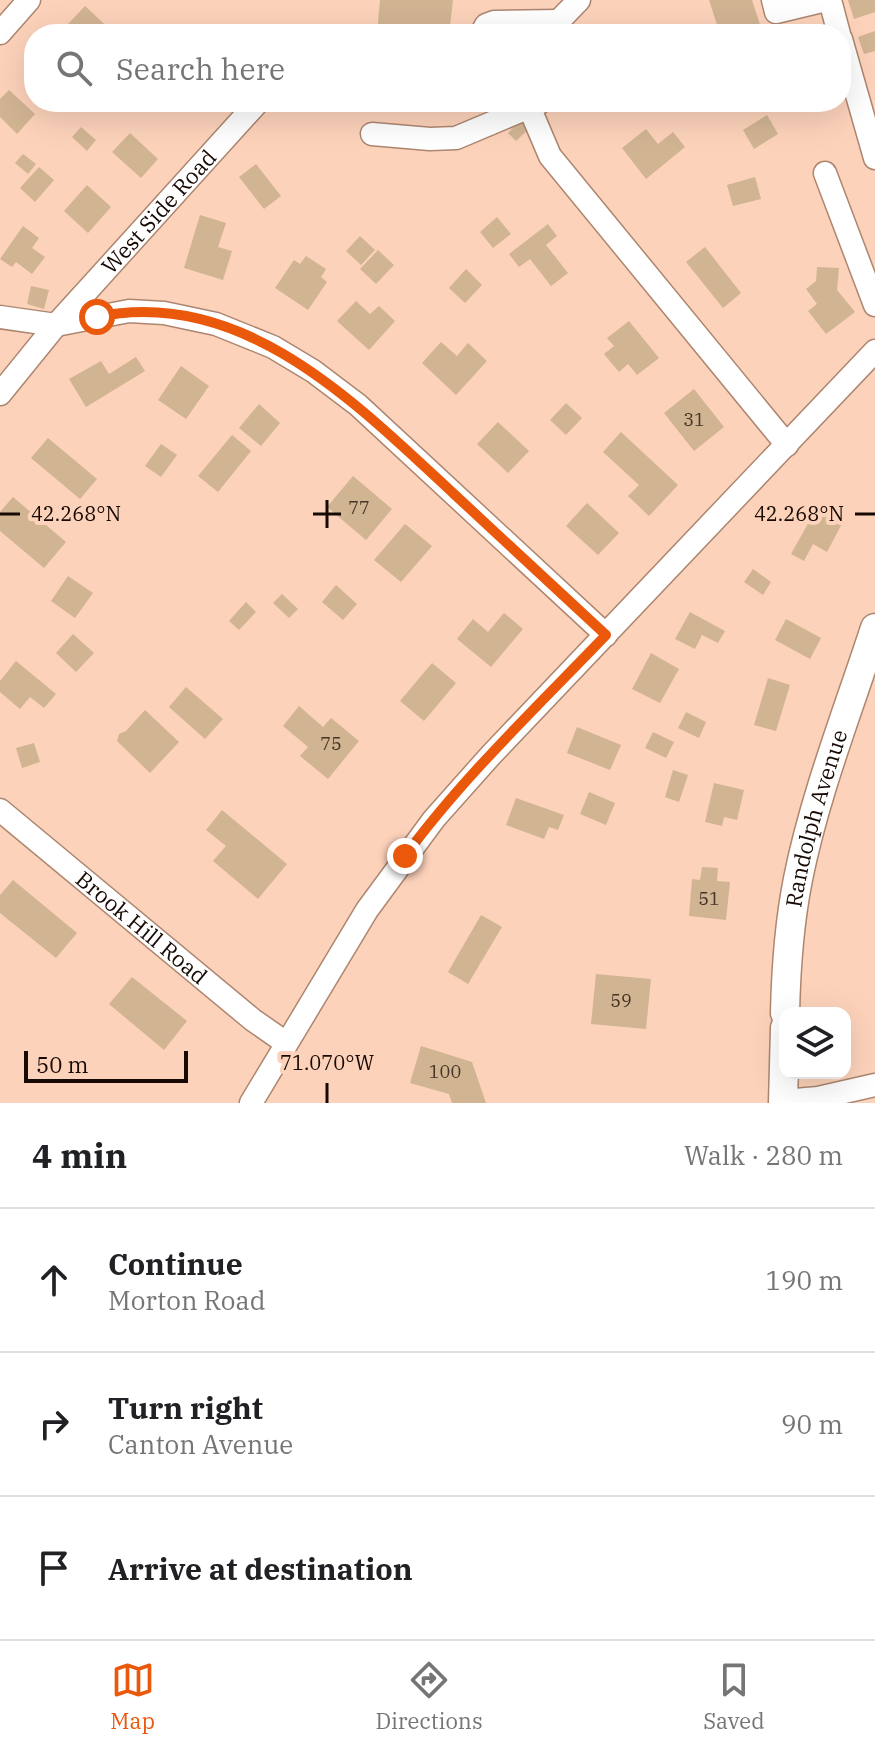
<!DOCTYPE html>
<html lang="en">
<head>
<meta charset="utf-8">
<style>
	:root { --surface:#fff; --page:#f6f6f6; --text:#202124; --muted:#757577; --line:#e0e0e0; --accent:#ea580c }
	body { margin:0; font-family:"IBM Plex Serif",serif; background:var(--page); color:var(--text) }
	.controls { position:absolute; right:24px; bottom:24px; display:grid; overflow:hidden; border-radius:16px; box-shadow:0 8px 32px #0002 }
	.controls button { width:72px; height:72px; display:grid; place-items:center; padding:0; border:0; border-bottom:2px solid var(--line); background:var(--surface); color:var(--text); font:40px sans-serif }
	.scale { position:absolute; left:24px; bottom:20px; width:164px; box-sizing:border-box; padding-left:8px; border:4px solid #170903; border-top:0; font-size:22px; line-height:28px; white-space:nowrap; color:#170903; -webkit-text-stroke:6px #fcd2ba; paint-order:stroke }
	.stop { position:absolute; width:24px; height:24px; margin:-18px; border:6px solid #ea580c; border-radius:50%; background:#fff }
	.stop.end { background:#ea580c; border-color:#fff; box-shadow:0 2px 8px #0008 }
	.list { margin:0; padding:0; list-style:none }
	h2 { display:flex; justify-content:space-between; align-items:center; height:104px; margin:0; padding:0 32px; font-size:34px }
	h2 small { font-size:26px; font-weight:400; color:var(--muted) }
	.list li { display:grid; grid-template-columns:52px 1fr auto; gap:24px; align-items:center; box-sizing:border-box; height:144px; padding:0 32px; border-top:2px solid var(--line) }
	.list b { display:block; font-size:30px; white-space:nowrap }
	.list p { margin:0; font-size:26px; white-space:nowrap; color:var(--muted) }
	.list em { font-size:26px; font-style:normal; color:var(--muted) }
	.icon { flex:none; width:44px; height:44px; fill:none; stroke:currentColor; stroke-width:2; stroke-linecap:round; stroke-linejoin:round }
	.map { position:relative; flex:none; width:875px; height:1103px; overflow:hidden }
	.search { position:absolute; background:var(--surface); box-shadow:0 8px 32px #0002; left:24px; right:24px; top:24px; height:88px; display:flex; align-items:center; gap:20px; box-sizing:border-box; padding:0 28px; border-radius:32px; color:var(--muted); font-size:30px }
	.sheet { height:536px; background:var(--surface) }
	nav { display:flex; justify-content:space-around; align-items:center; box-sizing:border-box; height:112px; border-top:2px solid var(--line); background:var(--surface); font-size:22px; color:var(--muted) }
	nav a { display:grid; justify-items:center; gap:4px }
	nav .on { color:var(--accent) }
	.map>svg:first-child { display:block }
</style>
</head>
<body>
<div class="map">
<svg width="875" height="1103" viewBox="0 0 875 1103">
	<rect width="100%" height="100%" fill="#fcd2ba"/>
	<g fill="#d1b492">
		<polygon points="380,0 453,0 449,34 377,34"/>
		<polygon points="709,0 752,0 763,34 720,34"/>
		<polygon points="848,0 875,0 875,12 854,19"/>
		<polygon points="85,6 115,34 79,34 68,24"/>
		<polygon points="875,31 875,51 864,54 858,37"/>
		<polygon points="9,90 35,114 17,134 0,117 0,99"/>
		<polygon points="767,115 778,134 754,149 743,130"/>
		<polygon points="521,120 530,128 516,141 508,133"/>
		<polygon points="81,127 96,140 87,151 72,137"/>
		<polygon points="646,129 658,144 673,132 685,147 646,179 622,148"/>
		<polygon points="130,133 158,159 141,178 112,152"/>
		<polygon points="23,154 36,164 28,174 15,163"/>
		<polygon points="256,164 281,196 264,209 239,177"/>
		<polygon points="39,167 54,180 35,202 20,188"/>
		<polygon points="755,177 761,199 733,206 727,185"/>
		<polygon points="87,185 111,207 88,233 64,211"/>
		<polygon points="200,215 226,223 218,247 232,251 223,280 184,268"/>
		<polygon points="497,217 511,234 493,248 480,232"/>
		<polygon points="548,224 557,236 546,245 568,273 551,286 530,259 519,267 509,254"/>
		<polygon points="23,226 39,238 32,248 45,257 32,274 16,262 12,267 0,259"/>
		<polygon points="360,236 375,250 361,265 346,251"/>
		<polygon points="705,247 741,293 723,308 686,262"/>
		<polygon points="378,250 394,265 376,284 360,269"/>
		<polygon points="306,256 326,269 321,277 327,282 308,310 275,288 294,260 300,264"/>
		<polygon points="817,267 839,268 837,290 855,312 826,334 808,311 817,304 806,289 816,281"/>
		<polygon points="466,269 482,285 465,303 449,288"/>
		<polygon points="31,286 49,290 44,309 27,304"/>
		<polygon points="356,301 370,314 379,306 395,321 369,350 337,321"/>
		<polygon points="629,321 659,358 637,375 628,364 619,372 604,354 614,346 607,338"/>
		<polygon points="441,342 457,356 468,343 487,361 456,395 422,363"/>
		<polygon points="136,357 145,371 86,407 69,379 101,361 109,374"/>
		<polygon points="181,366 209,386 186,419 158,400"/>
		<polygon points="694,389 724,427 694,451 664,413"/>
		<polygon points="566,403 582,418 566,435 550,420"/>
		<polygon points="259,404 280,423 261,446 239,428"/>
		<polygon points="498,422 529,451 508,473 477,444"/>
		<polygon points="621,432 678,485 649,516 628,496 639,485 603,452"/>
		<polygon points="232,435 251,451 218,492 198,476"/>
		<polygon points="48,438 97,479 80,499 31,458"/>
		<polygon points="161,444 177,455 161,477 145,466"/>
		<polygon points="353,476 392,509 366,540 327,507"/>
		<polygon points="13,497 66,542 44,568 0,531 0,512"/>
		<polygon points="587,503 619,533 598,555 566,526"/>
		<polygon points="819,504 845,518 827,552 813,544 804,561 791,554"/>
		<polygon points="405,524 432,546 401,582 374,560"/>
		<polygon points="753,569 771,582 763,595 744,582"/>
		<polygon points="68,576 93,593 75,618 51,601"/>
		<polygon points="336,585 357,604 343,620 322,602"/>
		<polygon points="282,594 298,609 289,618 273,603"/>
		<polygon points="246,602 256,612 239,630 229,621"/>
		<polygon points="690,612 725,631 718,643 702,635 695,649 675,639"/>
		<polygon points="504,613 523,629 491,667 457,639 473,619 488,632"/>
		<polygon points="786,619 821,638 810,659 775,640"/>
		<polygon points="73,634 94,653 76,672 56,653"/>
		<polygon points="651,653 679,669 660,703 632,689"/>
		<polygon points="16,661 56,694 44,708 30,697 20,709 0,692 0,681"/>
		<polygon points="432,663 456,683 424,721 400,701"/>
		<polygon points="768,678 790,685 776,731 754,725"/>
		<polygon points="186,687 223,719 205,739 169,707"/>
		<polygon points="299,706 323,727 331,718 359,741 328,779 300,756 308,747 283,726"/>
		<polygon points="145,710 179,742 150,773 117,741 119,734 126,731"/>
		<polygon points="686,712 706,722 699,738 678,728"/>
		<polygon points="577,727 621,745 610,770 567,753"/>
		<polygon points="653,732 674,742 666,758 645,748"/>
		<polygon points="34,743 40,762 22,768 16,748"/>
		<polygon points="673,770 688,775 679,802 665,797"/>
		<polygon points="714,783 744,790 737,820 724,817 722,826 705,822"/>
		<polygon points="589,792 615,803 606,825 580,814"/>
		<polygon points="516,798 564,815 558,830 549,827 544,839 506,825"/>
		<polygon points="222,810 287,864 258,899 213,861 226,846 206,830"/>
		<polygon points="702,867 718,868 717,881 730,882 726,920 689,916 692,879 700,880"/>
		<polygon points="13,880 77,933 56,958 0,913 0,895"/>
		<polygon points="481,915 502,927 468,984 448,972"/>
		<polygon points="596,974 651,979 646,1029 591,1024"/>
		<polygon points="132,977 187,1021 164,1050 109,1004"/>
		<polygon points="421,1046 472,1062 486,1103 452,1103 449,1094 410,1083"/>
	</g>
	<g fill="none" stroke-linecap="round" stroke-linejoin="round">
		<defs>
			<g id="minor">
				<polyline points="773,0 776,12 826,0"/>
				<polyline points="830,0 839,34"/>
				<polyline points="550,30 579,0"/>
				<polyline points="0,33 29,0"/>
				<polyline points="481,34 486,25 494,22 559,21"/>
				<polyline points="841,39 875,158"/>
				<polyline points="527,102 550,156 787,445"/>
				<polyline points="372,134 430,139 456,138 539,103"/>
				<polyline points="825,173 875,305"/>
				<polyline points="0,317 56,325 129,311 164,313 216,324 273,347 313,371 358,405 606,635"/>
				<path id="s1" d="M 0,394 L 56,325 L 258,102"/>
				<path id="s2" d="M 0,810 L 253,1020 L 286,1043"/>
				<polyline points="784,1101 818,1098 875,1085"/>
				<polyline points="251,1103 367,910 434,819 491,755 875,351"/>
			</g>
			<g id="major">
				<path id="s3" d="M 785,1013 C 786,968 789,924 798,879 C 815,794 848,711 875,628"/>
				<polyline points="783,1103 785,1028"/>
			</g>
		</defs>
		<use href="#minor" stroke="#ad8670" stroke-width="25"/>
		<use href="#major" stroke="#ad8670" stroke-width="31"/>
		<use href="#minor" stroke="#fff" stroke-width="22"/>
		<use href="#major" stroke="#fff" stroke-width="28"/>
	</g>
	<g fill="none" stroke-linecap="round" stroke-linejoin="round">
		<path stroke="#ea580c" stroke-width="10" d="M 97,317 C 242,286 357,404 454,494 C 504,541 555,588 606,635 C 537,707 464,776 405,856"/>
	</g>
	<path fill="none" stroke="#170903" stroke-width="3" d="M 327,500 L 327,528M 0,514 L 20,514M 313,514 L 341,514M 855,514 L 875,514M 327,1083 L 327,1103"/>
	<g text-anchor="middle" stroke-width="8" stroke-linejoin="round" paint-order="stroke">
		<g font-size="18" fill="#463427">
			<text x="694" y="426">31</text>
			<text x="359" y="514">77</text>
			<text x="331" y="750">75</text>
			<text x="709" y="905">51</text>
			<text x="621" y="1007">59</text>
			<text x="445" y="1078">100</text>
		</g>
		<g font-size="22" fill="#170903" stroke="#fcd2ba">
			<text dy="8" stroke="none"><textPath href="#s1" startOffset="242">West Side Road</textPath></text>
			<text dy="8" stroke="none"><textPath href="#s3" startOffset="198">Randolph Avenue</textPath></text>
			<text dy="8" stroke="none"><textPath href="#s2" startOffset="184">Brook Hill Road</textPath></text>
		</g>
	</g>
	<g font-size="20" text-anchor="middle" fill="#170903" stroke="#fcd2ba" stroke-width="8" stroke-linejoin="round" paint-order="stroke">
		<text x="76" y="521">42.268°N</text>
		<text x="799" y="521">42.268°N</text>
		<text x="327" y="1070">71.070°W</text>
	</g>
</svg>
<div class="controls">
<button><svg class="icon" aria-label="layers" viewBox="0 0 24 24"><path d="M12 4l9 5-9 5-9-5zM3 14l9 5 9-5"/></svg></button>
</div>
<div class="scale">50 m</div>
<div class="stop" style="left:97px;top:317px"></div>
<div class="stop end" style="left:405px;top:856px"></div>
<div class="search"><svg class="icon" aria-label="search" viewBox="0 0 24 24"><circle cx="10" cy="10" r="6"/><path d="M15 15l6 6"/></svg>Search here</div>
</div>
<section class="sheet">
<h2>4 min<small>Walk · 280 m</small></h2>
<ul class="list">
<li><svg class="icon" aria-label="ahead" viewBox="0 0 24 24"><path d="M12 20V5M6 11l6-6 6 6"/></svg><div><b>Continue</b><p>Morton Road</p></div><em>190 m</em></li>
<li><svg class="icon" aria-label="right" viewBox="0 0 24 24"><path d="M7 20v-9h11M14 6l5 5-5 5"/></svg><div><b>Turn right</b><p>Canton Avenue</p></div><em>90 m</em></li>
<li><svg class="icon" aria-label="arrive" viewBox="0 0 24 24"><path d="M6 21V4h12l-3 4 3 4H6"/></svg><div><b>Arrive at destination</b></div></li>
</ul>
</section>
<nav>
<a class="on"><svg class="icon" aria-label="map" viewBox="0 0 24 24"><path d="M3 6l6-2 6 2 6-2v14l-6 2-6-2-6 2zM9 4v14M15 6v14"/></svg>Map</a>
<a><svg class="icon" aria-label="directions" viewBox="0 0 24 24"><path d="M12 3l9 9-9 9-9-9zM9 14v-3h6M13 9l2 2-2 2"/></svg>Directions</a>
<a><svg class="icon" aria-label="saved" viewBox="0 0 24 24"><path d="M7 4h10v16l-5-4-5 4z"/></svg>Saved</a>
</nav>
</body>
</html>
